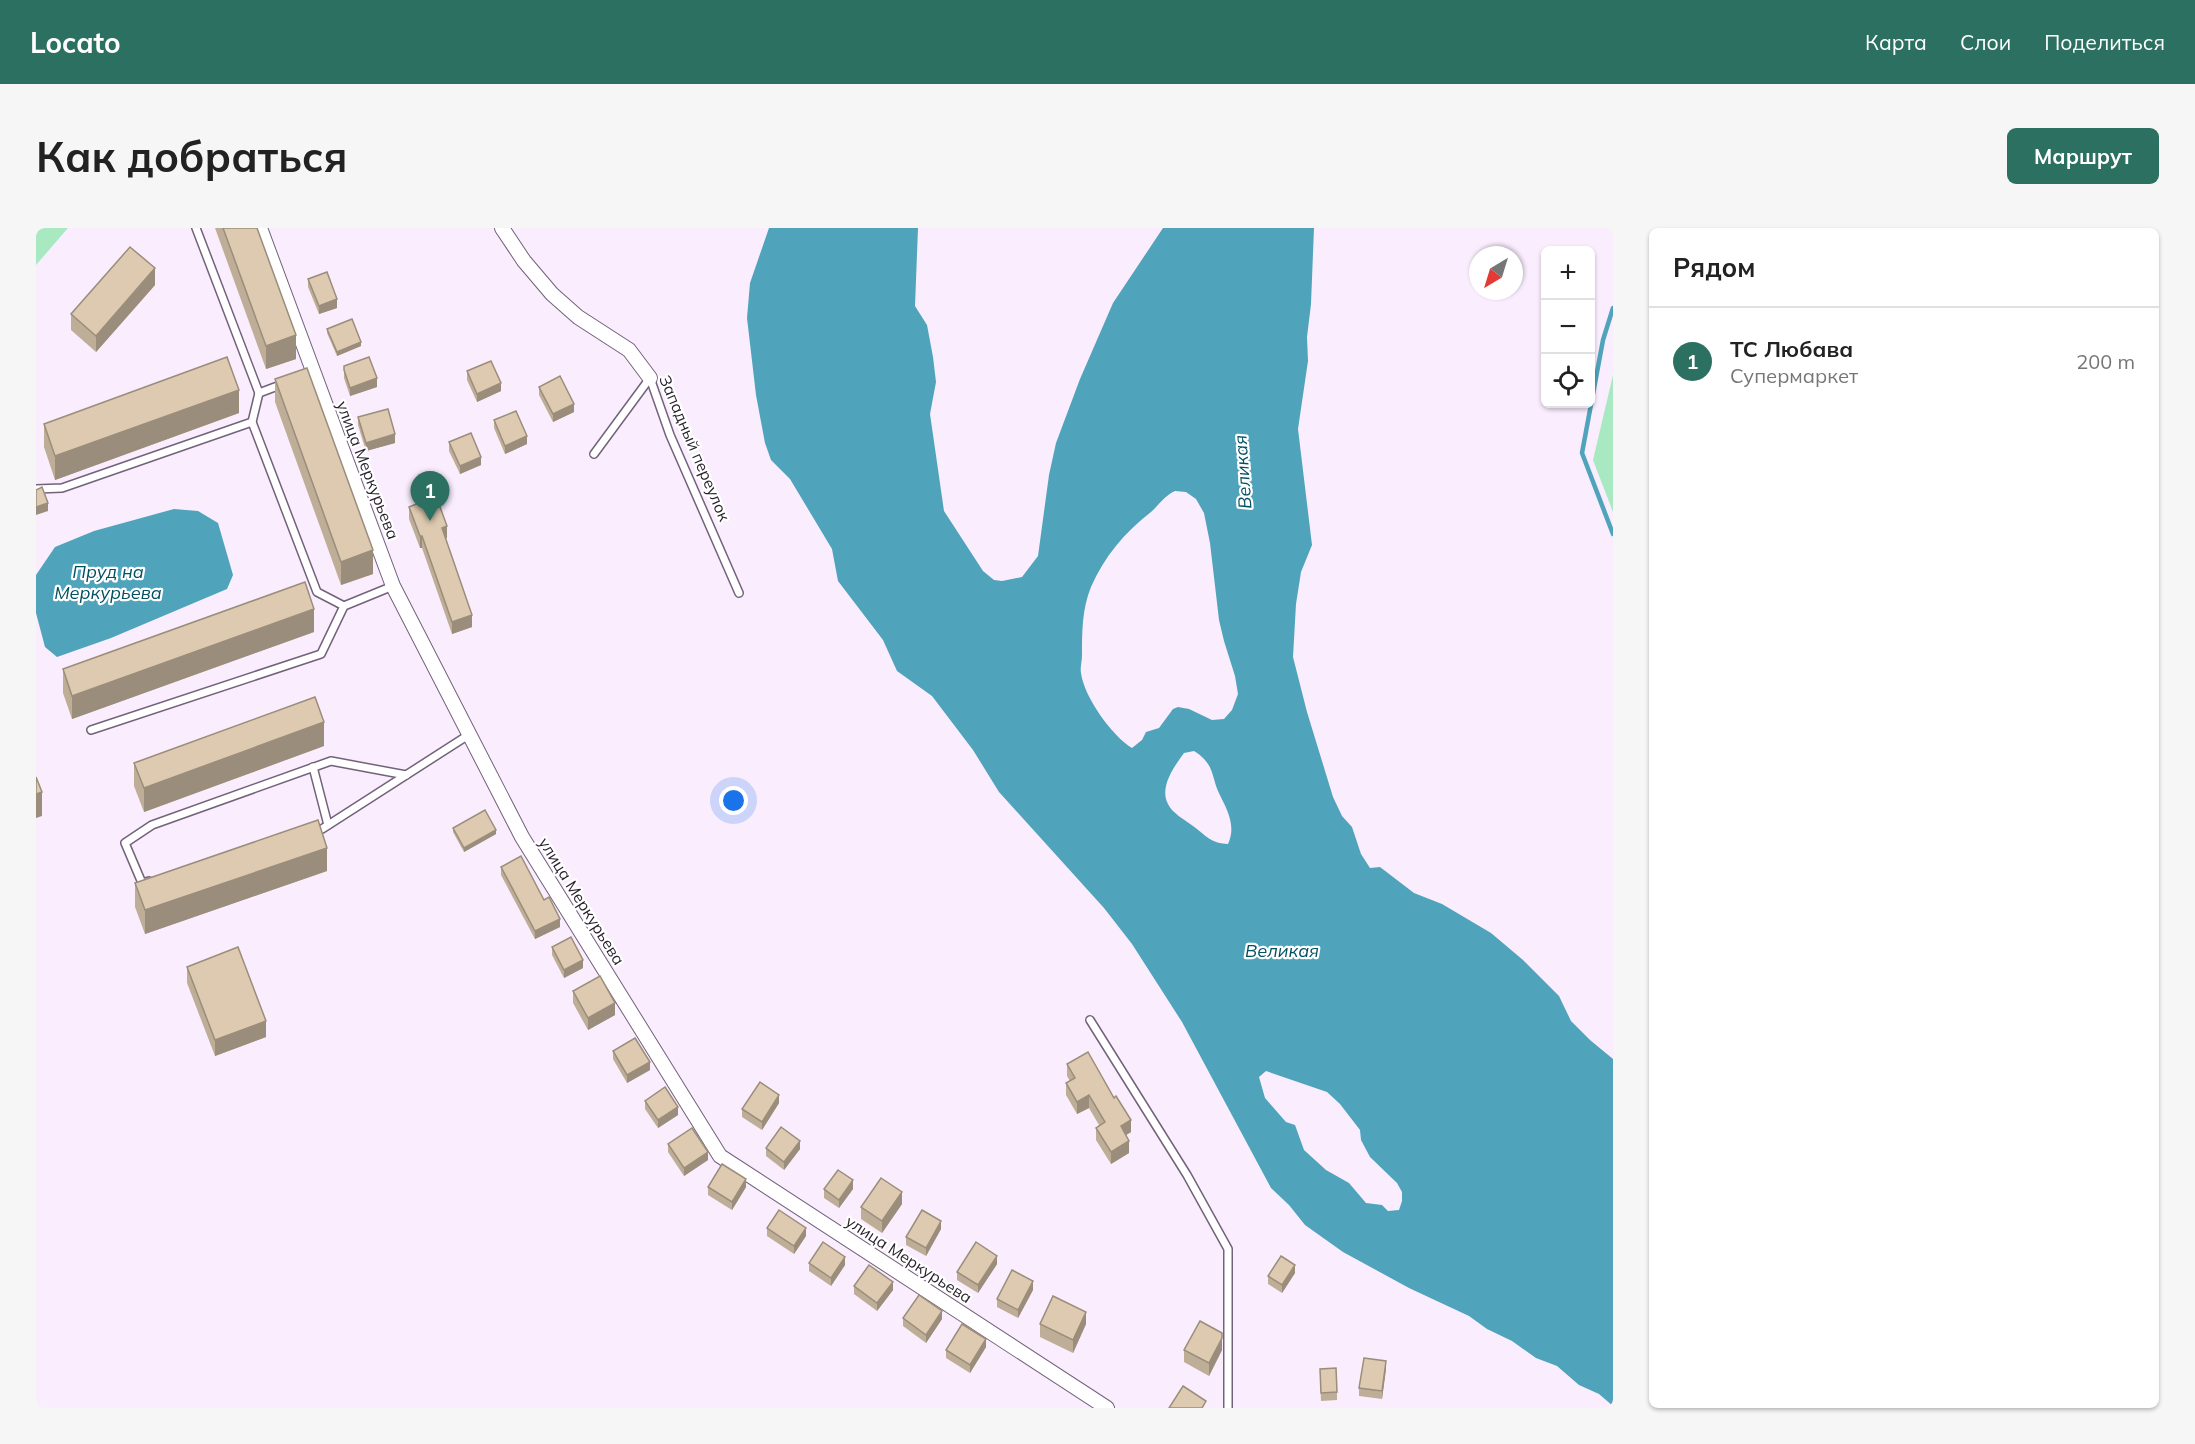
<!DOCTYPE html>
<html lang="ru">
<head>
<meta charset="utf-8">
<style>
	:root { --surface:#fff; --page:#f6f6f6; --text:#222; --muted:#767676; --line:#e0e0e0; --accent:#2c7061 }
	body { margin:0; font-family:Mulish,sans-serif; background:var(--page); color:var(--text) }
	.controls { position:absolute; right:18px; top:18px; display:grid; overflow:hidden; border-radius:9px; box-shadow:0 2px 4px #0004 }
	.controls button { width:54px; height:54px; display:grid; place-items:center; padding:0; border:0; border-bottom:2px solid var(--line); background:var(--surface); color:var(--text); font:30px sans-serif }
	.compass { position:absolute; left:1433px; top:18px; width:54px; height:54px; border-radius:50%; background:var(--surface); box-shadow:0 2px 4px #0004; rotate:218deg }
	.you { position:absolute; left:698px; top:573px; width:21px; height:21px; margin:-15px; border:4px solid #fff; border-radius:50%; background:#1a73e8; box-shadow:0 0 0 9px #1a73e833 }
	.badge { display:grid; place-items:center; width:39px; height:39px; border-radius:50%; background:var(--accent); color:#fff; font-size:20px; font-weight:700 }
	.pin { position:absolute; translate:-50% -50px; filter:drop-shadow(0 2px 3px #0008) }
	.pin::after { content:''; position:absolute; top:32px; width:21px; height:18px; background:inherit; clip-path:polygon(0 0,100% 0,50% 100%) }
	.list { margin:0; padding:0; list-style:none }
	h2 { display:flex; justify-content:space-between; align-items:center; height:78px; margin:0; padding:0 24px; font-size:26px }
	h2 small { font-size:20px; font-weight:400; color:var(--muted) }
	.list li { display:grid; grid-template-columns:39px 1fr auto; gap:18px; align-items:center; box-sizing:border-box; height:108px; padding:0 24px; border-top:2px solid var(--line) }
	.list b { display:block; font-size:22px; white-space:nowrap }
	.list p { margin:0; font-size:20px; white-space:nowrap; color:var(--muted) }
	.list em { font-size:20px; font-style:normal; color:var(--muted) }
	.icon { flex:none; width:33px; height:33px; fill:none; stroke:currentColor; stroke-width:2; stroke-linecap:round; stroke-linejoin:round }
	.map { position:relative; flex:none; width:1577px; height:1180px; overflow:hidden; border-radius:9px }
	header { display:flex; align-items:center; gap:36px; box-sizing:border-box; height:84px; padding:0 30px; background:var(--accent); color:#fff }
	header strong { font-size:28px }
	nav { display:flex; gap:33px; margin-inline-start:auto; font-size:21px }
	.intro { display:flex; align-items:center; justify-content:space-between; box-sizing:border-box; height:144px; padding:0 36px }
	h1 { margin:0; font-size:42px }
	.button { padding:15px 27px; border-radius:9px; background:var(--accent); color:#fff; font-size:21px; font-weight:700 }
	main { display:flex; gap:36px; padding:0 36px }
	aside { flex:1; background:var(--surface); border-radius:9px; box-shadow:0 2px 4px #0004 }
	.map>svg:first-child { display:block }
</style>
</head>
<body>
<header>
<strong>Locato</strong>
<nav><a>Карта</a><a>Слои</a><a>Поделиться</a></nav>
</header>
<div class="intro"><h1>Как добраться</h1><a class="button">Маршрут</a></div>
<main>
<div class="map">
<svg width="1577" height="1180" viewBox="0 0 1577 1180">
	<rect width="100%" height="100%" fill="#f9edfe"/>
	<g fill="#a8e9c2">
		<polygon points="0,0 32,0 0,37"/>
		<polygon points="1577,147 1577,284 1557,232"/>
	</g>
	<g fill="#4fa3bb" fill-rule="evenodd">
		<path d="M 733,0 L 882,0 L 879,78 L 891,97 L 897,129 L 900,154 L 894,186 L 908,283 L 947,343 L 958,352 L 966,353 L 986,349 L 1002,328 L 1013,247 L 1020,215 L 1044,151 L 1077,75 L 1127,0 L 1278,0 L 1275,76 L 1271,109 L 1272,133 L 1262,201 L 1276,317 L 1265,344 L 1260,376 L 1257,429 L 1271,484 L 1297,569 L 1306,588 L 1316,599 L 1325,626 L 1334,640 L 1344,639 L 1378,665 L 1406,676 L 1455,705 L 1487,732 L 1523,768 L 1535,793 L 1554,812 L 1577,831 L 1577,1178 L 1563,1166 L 1543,1157 L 1521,1138 L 1500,1130 L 1476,1113 L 1451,1101 L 1433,1088 L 1373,1060 L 1307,1024 L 1269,997 L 1253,977 L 1235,960 L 1146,794 L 1096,716 L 1068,680 L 963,564 L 937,522 L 896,468 L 861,443 L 847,412 L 802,353 L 796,321 L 754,251 L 735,232 L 729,215 L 720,167 L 711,90 L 714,55 ZM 1139,263 L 1150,264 L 1160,271 L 1168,285 L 1174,315 L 1183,392 L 1188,413 L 1199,448 L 1202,466 L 1196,482 L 1188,491 L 1176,492 L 1153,481 L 1142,479 L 1137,481 L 1123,500 L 1110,504 L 1106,512 L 1096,520 C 1076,508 1048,469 1045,445 C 1044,440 1046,433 1046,427 C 1046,404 1046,381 1055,359 C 1068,329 1089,304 1115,284 C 1123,277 1128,268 1139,263 ZM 1158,523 C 1163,526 1169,531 1172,536 C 1177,543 1178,554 1182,563 C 1190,580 1201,597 1192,616 C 1176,616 1169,607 1157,598 C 1149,592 1136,585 1132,576 C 1123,559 1138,539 1148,525 ZM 1230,843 L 1291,864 L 1304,876 L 1324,902 L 1325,912 L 1334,929 L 1361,955 L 1366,964 L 1366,973 L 1363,982 L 1352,983 L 1346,977 L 1330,975 L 1313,955 L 1290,942 L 1268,922 L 1259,897 L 1250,894 L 1229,870 L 1223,849 Z"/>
		<polygon points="138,281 162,283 182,295 197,347 191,361 75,410 21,429 9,419 0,385 0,347 19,319 58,303"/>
	</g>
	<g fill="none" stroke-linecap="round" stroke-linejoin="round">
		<polyline stroke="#4fa3bb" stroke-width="4.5" points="1577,80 1567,112 1546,225 1577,306"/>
		<defs>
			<g id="service">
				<polyline points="160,0 223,165"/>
				<polyline points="614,150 634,207 703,365"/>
				<polyline points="216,194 281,364 308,378"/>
				<polyline points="558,226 614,150"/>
				<polyline points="0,261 26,260 216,194 223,165 247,156"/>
				<polyline points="55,502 285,426 308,378 357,358"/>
				<polyline points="277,539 292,597"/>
				<polyline points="278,603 286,601 434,506"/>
				<polyline points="113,653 106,655 89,615 116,597 295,533 370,547"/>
				<polyline points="1054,792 1151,947 1192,1021 1192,1180"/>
			</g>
			<g id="minor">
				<polyline points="224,0 357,358 486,609 684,928 1071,1180"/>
				<polyline points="466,0 488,33 516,66 542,89 593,122 614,150"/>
			</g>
		</defs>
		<use href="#service" stroke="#72627a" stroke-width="10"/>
		<use href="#minor" stroke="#72627a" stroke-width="16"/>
		<use href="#service" stroke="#fff" stroke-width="7"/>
		<use href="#minor" stroke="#fff" stroke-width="14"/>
	</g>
	<g fill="#beae97">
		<polygon points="179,0 221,0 260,131 230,141"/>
		<polygon points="272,51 301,80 283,86 272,59"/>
		<polygon points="119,57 60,124 35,102 35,86"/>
		<polygon points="291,101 325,118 301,128 291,105"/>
		<polygon points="308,138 341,159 314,168 308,150"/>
		<polygon points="431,143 465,163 441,174 431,152"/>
		<polygon points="239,151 337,346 305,357 239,174"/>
		<polygon points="503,159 538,184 517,194 503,167"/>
		<polygon points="203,185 19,252 8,219 8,196"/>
		<polygon points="322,189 359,215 330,223 322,197"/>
		<polygon points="458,192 491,216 469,226 458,200"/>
		<polygon points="413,214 445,237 424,246 413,223"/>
		<polygon points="373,279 411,310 410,310 436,399 416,406 386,320 384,320 373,291"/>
		<polygon points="278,404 36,491 27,465 27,441"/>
		<polygon points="288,518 108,584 98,558 98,535"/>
		<polygon points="417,600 460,606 428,624 417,604"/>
		<polygon points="465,639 508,672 524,699 499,711 465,647"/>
		<polygon points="291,643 109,706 99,679 99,655"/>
		<polygon points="516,719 547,740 528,750 516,727"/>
		<polygon points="151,739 230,809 179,828 151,755"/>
		<polygon points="537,763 579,787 552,802 537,775"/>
		<polygon points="577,823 614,842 591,855 577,831"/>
		<polygon points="1031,836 1095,904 1090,907 1093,925 1075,936 1060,912 1060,900 1063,897 1053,880 1041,886 1030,867 1030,855 1034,853 1031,848"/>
		<polygon points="609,873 642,887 622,900 609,881"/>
		<polygon points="743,875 726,902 706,889 706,881"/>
		<polygon points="632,916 672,932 648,948 632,924"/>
		<polygon points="730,920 764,921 748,942 730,928"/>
		<polygon points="672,959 710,959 696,982 672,967"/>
		<polygon points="788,961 817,961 803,980 788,970"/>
		<polygon points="866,976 846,1005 825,991 825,979"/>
		<polygon points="731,1000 770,1008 758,1026 731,1008"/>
		<polygon points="905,1001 890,1028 870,1017 870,1009"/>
		<polygon points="773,1035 809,1037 795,1058 773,1043"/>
		<polygon points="961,1036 942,1065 921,1052 921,1044"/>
		<polygon points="1259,1045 1246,1065 1232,1056 1232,1048"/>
		<polygon points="818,1058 857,1062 841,1083 818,1066"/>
		<polygon points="997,1062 982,1090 961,1079 961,1071"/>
		<polygon points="867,1090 906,1091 890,1115 867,1098"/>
		<polygon points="1004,1096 1050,1096 1037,1125 1004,1109"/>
		<polygon points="950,1119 934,1145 910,1130 910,1122"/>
		<polygon points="1148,1122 1186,1122 1173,1148 1148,1134"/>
		<polygon points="1350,1141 1346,1171 1323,1168 1323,1160"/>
		<polygon points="1284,1149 1301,1164 1301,1172 1285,1173"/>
	</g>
	<g fill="#9b8d7b">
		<polygon points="119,40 119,57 60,124 60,108"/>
		<polygon points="301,71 301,80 283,86 283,78"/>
		<polygon points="260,107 260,131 230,141 230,118"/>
		<polygon points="325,114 325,118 301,128 301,124"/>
		<polygon points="341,150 341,159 314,168 314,160"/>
		<polygon points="465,155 465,163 441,174 441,166"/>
		<polygon points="203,162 203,185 19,252 19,228"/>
		<polygon points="538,176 538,184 517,194 517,186"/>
		<polygon points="359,206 359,215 330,223 330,215"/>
		<polygon points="491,208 491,216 469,226 469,218"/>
		<polygon points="445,229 445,237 424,246 424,238"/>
		<polygon points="12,275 12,283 0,287 0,279"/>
		<polygon points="411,298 411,310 406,312 406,300"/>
		<rect x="384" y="308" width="2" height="12"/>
		<polygon points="337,322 337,346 305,357 305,334"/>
		<polygon points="278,381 278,404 36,491 36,468"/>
		<polygon points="436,387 436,399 416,406 416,394"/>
		<polygon points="288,494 288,518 108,584 108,560"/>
		<polygon points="6,564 6,588 0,590 0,566"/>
		<polygon points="460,602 460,606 428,624 428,620"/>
		<polygon points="291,620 291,643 109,706 109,682"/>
		<polygon points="524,691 524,699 499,711 499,703"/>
		<polygon points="547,732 547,740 528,750 528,742"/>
		<polygon points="579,775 579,787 552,802 552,790"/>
		<polygon points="230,793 230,809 179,828 179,812"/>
		<polygon points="614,834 614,842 591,855 591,847"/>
		<polygon points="743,867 743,875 726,902 726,894"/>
		<polygon points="1053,867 1053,880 1041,886 1041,874"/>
		<polygon points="642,879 642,887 622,900 622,892"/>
		<polygon points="1095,892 1095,904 1085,910 1085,898"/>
		<polygon points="764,913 764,921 748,942 748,934"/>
		<polygon points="1093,913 1093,925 1075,936 1075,924"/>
		<polygon points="672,924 672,932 648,948 648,940"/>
		<polygon points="710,951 710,959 696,982 696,974"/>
		<polygon points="817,952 817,961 803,980 803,972"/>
		<polygon points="866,964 866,976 846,1005 846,993"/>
		<polygon points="905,993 905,1001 890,1028 890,1020"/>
		<polygon points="770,1000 770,1008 758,1026 758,1018"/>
		<polygon points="961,1028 961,1036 942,1065 942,1057"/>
		<polygon points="809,1029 809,1037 795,1058 795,1050"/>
		<polygon points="1259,1037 1259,1045 1246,1065 1246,1057"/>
		<polygon points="997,1053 997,1062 982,1090 982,1082"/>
		<polygon points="857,1054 857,1062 841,1083 841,1075"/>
		<polygon points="906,1083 906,1091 890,1115 890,1107"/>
		<polygon points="1050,1084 1050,1096 1037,1125 1037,1112"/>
		<polygon points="1186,1110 1186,1122 1173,1148 1173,1135"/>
		<polygon points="950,1111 950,1119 934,1145 934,1137"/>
		<polygon points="1350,1133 1350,1141 1346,1171 1346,1163"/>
	</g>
	<g fill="#ddcab0" stroke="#9b8d7b" stroke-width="1.5">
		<polygon points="187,0 221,0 260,107 230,118"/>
		<polygon points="94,19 119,40 60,108 35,86"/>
		<polygon points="291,44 301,71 283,78 272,51"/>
		<polygon points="316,91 325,114 301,124 291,101"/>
		<polygon points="191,129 203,162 19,228 8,196"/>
		<polygon points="333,129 341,150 314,160 308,142 308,138"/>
		<polygon points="455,133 465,155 441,166 431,143"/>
		<polygon points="271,140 337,322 305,334 239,151"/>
		<polygon points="524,148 538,176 517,186 503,159"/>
		<polygon points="352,181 359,206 330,215 322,189"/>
		<polygon points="480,183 491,208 469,218 458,192"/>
		<polygon points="435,205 445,229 424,238 413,214"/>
		<polygon points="6,259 12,275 0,279 0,262"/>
		<polygon points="400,268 411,298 406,300 436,387 416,394 386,308 384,308 373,279"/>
		<polygon points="269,354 278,381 36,468 27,441"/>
		<polygon points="279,469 288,494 108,560 98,535"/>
		<polygon points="0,549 6,564 0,566"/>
		<polygon points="449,582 460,602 428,620 417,600"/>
		<polygon points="282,592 291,620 109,682 99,655"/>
		<polygon points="485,628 508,672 513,669 524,691 499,703 465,639"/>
		<polygon points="535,709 547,732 528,742 516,719"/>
		<polygon points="202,719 230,793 179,812 151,739"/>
		<polygon points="564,748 579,775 552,790 537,763"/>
		<polygon points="599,810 614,834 591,847 577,823"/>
		<polygon points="1052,824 1078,870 1080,868 1095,892 1085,898 1093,913 1075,924 1060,900 1069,894 1053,867 1041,874 1030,855 1039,850 1031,836"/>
		<polygon points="724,854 743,867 726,894 706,881"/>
		<polygon points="629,859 642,879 622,892 609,873"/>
		<polygon points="745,899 764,913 748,934 730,920"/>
		<polygon points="656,900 672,924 648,940 632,916"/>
		<polygon points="686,936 710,951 696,974 672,959"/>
		<polygon points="802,942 817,952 803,972 788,961"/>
		<polygon points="845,950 866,964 846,993 825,979"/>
		<polygon points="743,982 770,1000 758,1018 731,1000"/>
		<polygon points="886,982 905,993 890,1020 870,1009"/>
		<polygon points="787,1014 809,1029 795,1050 773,1035"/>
		<polygon points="940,1014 961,1028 942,1057 921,1044"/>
		<polygon points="1245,1028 1259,1037 1246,1057 1232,1048"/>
		<polygon points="833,1037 857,1054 841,1075 818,1058"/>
		<polygon points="976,1042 997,1053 982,1082 961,1071"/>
		<polygon points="883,1067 906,1083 890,1107 867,1090"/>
		<polygon points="1017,1068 1050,1084 1037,1112 1004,1096"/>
		<polygon points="1164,1093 1186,1105 1186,1110 1173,1135 1148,1122"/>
		<polygon points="926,1096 950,1111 934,1137 910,1122"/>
		<polygon points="1328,1130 1350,1133 1346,1163 1323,1160"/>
		<polygon points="1300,1140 1301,1164 1285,1165 1284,1141"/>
		<polygon points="1147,1158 1170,1173 1166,1180 1133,1180"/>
	</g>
	<g text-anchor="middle" stroke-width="4.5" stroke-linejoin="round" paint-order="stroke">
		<g font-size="16" fill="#261f29" stroke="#fff">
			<text transform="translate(659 220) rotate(67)" y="6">Западный переулок</text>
			<text transform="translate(332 242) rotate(69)" y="6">улица Меркурьева</text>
			<text transform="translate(546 673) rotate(58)" y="6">улица Меркурьева</text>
			<text transform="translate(873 1031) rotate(33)" y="6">улица Меркурьева</text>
		</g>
		<g font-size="18" font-style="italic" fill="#025061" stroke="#fff">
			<text transform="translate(1207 244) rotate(-94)" y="6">Великая</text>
			<text x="72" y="350">Пруд на<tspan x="72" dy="21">Меркурьева</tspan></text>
			<text x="1246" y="729">Великая</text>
		</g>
	</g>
</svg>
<div class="controls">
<button>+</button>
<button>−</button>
<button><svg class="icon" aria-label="locate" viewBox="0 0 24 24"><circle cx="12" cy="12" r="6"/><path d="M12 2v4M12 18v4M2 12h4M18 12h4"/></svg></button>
</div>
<svg class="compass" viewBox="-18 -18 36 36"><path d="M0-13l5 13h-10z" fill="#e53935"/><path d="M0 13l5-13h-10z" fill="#767676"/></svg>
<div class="you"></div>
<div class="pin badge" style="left:394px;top:293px">1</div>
</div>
<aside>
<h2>Рядом<small></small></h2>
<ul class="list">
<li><span class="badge">1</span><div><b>ТС Любава</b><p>Супермаркет</p></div><em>200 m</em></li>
</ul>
</aside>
</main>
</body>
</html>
